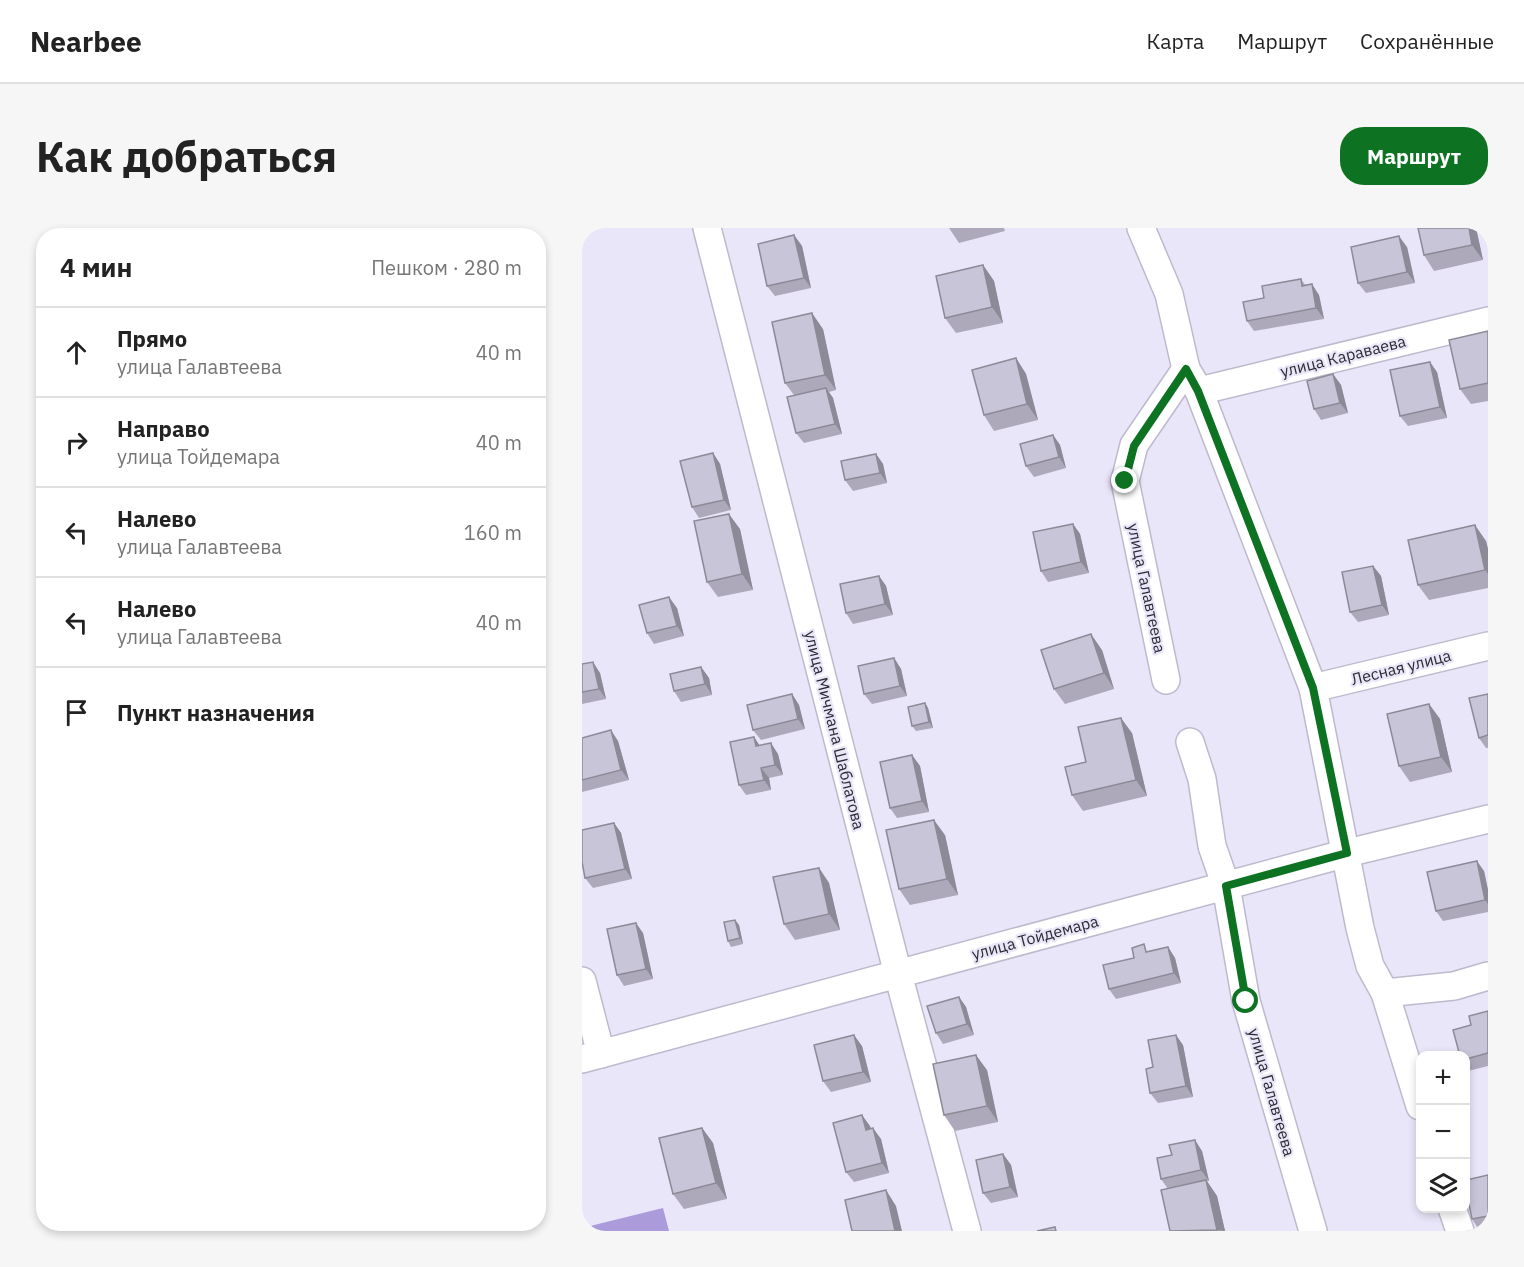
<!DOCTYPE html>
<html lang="ru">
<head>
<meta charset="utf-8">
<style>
	:root { --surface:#fff; --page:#f6f6f6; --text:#222; --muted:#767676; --line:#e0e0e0; --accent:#0d7222 }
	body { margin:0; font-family:"IBM Plex Sans",sans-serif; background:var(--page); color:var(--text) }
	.controls { position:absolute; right:18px; bottom:18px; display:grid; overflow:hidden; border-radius:12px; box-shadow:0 3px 9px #0003 }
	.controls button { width:54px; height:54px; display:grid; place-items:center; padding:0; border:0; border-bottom:2px solid var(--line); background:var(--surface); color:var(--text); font:30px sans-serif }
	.stop { position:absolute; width:18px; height:18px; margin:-14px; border:4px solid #0d7222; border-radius:50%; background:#fff }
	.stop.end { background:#0d7222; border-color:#fff; box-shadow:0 2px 6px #0008 }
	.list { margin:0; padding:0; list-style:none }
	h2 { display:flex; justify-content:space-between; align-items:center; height:78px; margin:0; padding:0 24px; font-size:26px }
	h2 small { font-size:20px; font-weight:400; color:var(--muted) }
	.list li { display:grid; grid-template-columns:39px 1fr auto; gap:18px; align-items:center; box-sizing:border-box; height:90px; padding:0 24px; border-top:2px solid var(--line) }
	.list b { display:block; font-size:22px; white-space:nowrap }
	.list p { margin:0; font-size:20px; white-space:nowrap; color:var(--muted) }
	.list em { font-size:20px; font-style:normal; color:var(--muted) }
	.icon { flex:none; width:33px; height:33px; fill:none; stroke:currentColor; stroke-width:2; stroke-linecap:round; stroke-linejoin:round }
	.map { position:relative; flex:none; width:906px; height:1003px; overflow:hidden; border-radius:24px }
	header { display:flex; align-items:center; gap:36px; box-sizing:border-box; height:84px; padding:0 30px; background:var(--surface); border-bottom:2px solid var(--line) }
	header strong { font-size:28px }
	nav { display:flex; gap:33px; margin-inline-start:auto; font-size:21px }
	.intro { display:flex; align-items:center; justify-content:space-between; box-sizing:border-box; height:144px; padding:0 36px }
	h1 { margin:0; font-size:42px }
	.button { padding:15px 27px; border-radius:24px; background:var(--accent); color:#fff; font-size:21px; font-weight:700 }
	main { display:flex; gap:36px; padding:0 36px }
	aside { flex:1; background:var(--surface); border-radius:24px; box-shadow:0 3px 9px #0003 }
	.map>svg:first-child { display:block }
</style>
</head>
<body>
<header>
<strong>Nearbee</strong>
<nav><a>Карта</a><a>Маршрут</a><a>Сохранённые</a></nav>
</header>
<div class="intro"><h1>Как добраться</h1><a class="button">Маршрут</a></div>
<main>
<aside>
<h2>4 мин<small>Пешком · 280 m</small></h2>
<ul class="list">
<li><svg class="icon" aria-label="ahead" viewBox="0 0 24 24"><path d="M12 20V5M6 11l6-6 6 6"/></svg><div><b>Прямо</b><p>улица Галавтеева</p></div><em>40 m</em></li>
<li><svg class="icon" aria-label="right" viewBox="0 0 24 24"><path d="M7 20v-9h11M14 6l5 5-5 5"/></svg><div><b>Направо</b><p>улица Тойдемара</p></div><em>40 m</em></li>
<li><svg class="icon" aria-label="left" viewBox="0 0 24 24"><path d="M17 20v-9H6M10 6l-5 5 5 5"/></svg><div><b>Налево</b><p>улица Галавтеева</p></div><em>160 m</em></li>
<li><svg class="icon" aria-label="left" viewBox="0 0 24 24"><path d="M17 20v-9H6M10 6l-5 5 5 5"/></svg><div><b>Налево</b><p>улица Галавтеева</p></div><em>40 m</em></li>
<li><svg class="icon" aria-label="arrive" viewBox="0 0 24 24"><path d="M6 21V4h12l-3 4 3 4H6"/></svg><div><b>Пункт назначения</b></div></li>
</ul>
</aside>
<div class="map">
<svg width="906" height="1003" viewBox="0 0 906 1003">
	<rect width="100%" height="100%" fill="#eae6f9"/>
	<polygon fill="#ab9bdb" points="81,980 87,1003 0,1003 0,1000"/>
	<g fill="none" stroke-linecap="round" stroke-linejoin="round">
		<defs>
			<g id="minor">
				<polyline points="125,0 316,746 385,1003"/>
				<polyline points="559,0 587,66 604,141 617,163 731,460 778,700 788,738 803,765 838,878"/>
				<polyline points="617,163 906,93"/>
				<polyline points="584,452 543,253 552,217 604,141"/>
				<polyline points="731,460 906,418"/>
				<polyline points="608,514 620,551 630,618 644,658 664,773 731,1003"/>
				<polyline points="0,753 19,826"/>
				<polyline points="803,765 872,758 906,748"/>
				<polyline points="0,831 765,625 906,591"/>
				<polyline points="870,980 878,1003"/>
			</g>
		</defs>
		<use href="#minor" stroke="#bebacd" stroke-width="30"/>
		<use href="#minor" stroke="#fff" stroke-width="27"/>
	</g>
	<g fill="#ada9ba">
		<polygon points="367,0 422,0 423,3 377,15"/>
		<polygon points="836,0 894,0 901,32 852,43 842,27"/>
		<polygon points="212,7 220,18 229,60 193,68 185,58"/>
		<polygon points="825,19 833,55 784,65 776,55"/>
		<polygon points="401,37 412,53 421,95 374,105 363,90"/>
		<polygon points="719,51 724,58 737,67 742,91 672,103 665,93 682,70"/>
		<polygon points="241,101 254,162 247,164 251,170 260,206 222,215 214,205 212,167 203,155"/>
		<polygon points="906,103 906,173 889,176 878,161"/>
		<polygon points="434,130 444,146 456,192 412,203 402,187"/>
		<polygon points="855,144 865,190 826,198 818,188"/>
		<polygon points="751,146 759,157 766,185 739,192 732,181"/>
		<polygon points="471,207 478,217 484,240 452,249 444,238"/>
		<polygon points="131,225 138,236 149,282 117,290 110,279"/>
		<polygon points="294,226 301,236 305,255 271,263 263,252"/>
		<polygon points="491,296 498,306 507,345 466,354 459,343"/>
		<polygon points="158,301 171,362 136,369 125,354"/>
		<polygon points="904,313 906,321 906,360 847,372 836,357"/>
		<polygon points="791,338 799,348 807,387 776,394 768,384"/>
		<polygon points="297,348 304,358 311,387 271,396 264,385"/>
		<polygon points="95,380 102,408 72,416 65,405"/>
		<polygon points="520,422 532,461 483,476 472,461"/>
		<polygon points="312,430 319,441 325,468 290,476 282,466"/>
		<polygon points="0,436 18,445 24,471 0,476"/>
		<polygon points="119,439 127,450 130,467 99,474 92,463"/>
		<polygon points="210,466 217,477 223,501 179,512 171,502"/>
		<polygon points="906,466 906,520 904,520 897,510"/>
		<polygon points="343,475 346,480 351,500 334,503 330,498"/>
		<polygon points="847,476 858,491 870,544 828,554 817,538"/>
		<polygon points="550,505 565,568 501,583 490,567 504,534"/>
		<polygon points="172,509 178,518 196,526 201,547 187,550 189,562 164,567 157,557"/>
		<polygon points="0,510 36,513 47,552 0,564"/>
		<polygon points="330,527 338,538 347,584 315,590 308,580"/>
		<polygon points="32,595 39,605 50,651 11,660 3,650"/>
		<polygon points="363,607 376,667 328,677 317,661"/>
		<polygon points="237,640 247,655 258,702 213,712 202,696"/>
		<polygon points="902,643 906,662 906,684 861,693 854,683"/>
		<polygon points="153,692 157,697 161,716 149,719 146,713"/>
		<polygon points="61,705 71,751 42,758 35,747"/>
		<polygon points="586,719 593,730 599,755 534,771 527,761 552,730 567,723"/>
		<polygon points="377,769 384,779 392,807 361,816 354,805"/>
		<polygon points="906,783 906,838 886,843 884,839 884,828 889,797"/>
		<polygon points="601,817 611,869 576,875 568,865 571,839"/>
		<polygon points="280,818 289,854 249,864 241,853"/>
		<polygon points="405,842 416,894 373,903 362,887"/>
		<polygon points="288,898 289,901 299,911 307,945 272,954 264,944"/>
		<polygon points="120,900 131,915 145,971 102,981 91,966"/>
		<polygon points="620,923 627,953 625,953 635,968 643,1003 588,1003 586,961 579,951"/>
		<polygon points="421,926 429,937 436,969 409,975 401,965"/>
		<polygon points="906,947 906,1000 897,1002 890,991"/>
	</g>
	<g fill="#8d8a97">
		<polygon points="887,0 894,0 901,32 890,17"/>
		<polygon points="212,7 220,18 229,60 222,50"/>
		<polygon points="817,8 825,19 833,55 825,44"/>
		<polygon points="401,37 412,53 421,95 410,79"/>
		<polygon points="730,56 737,67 742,91 734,80"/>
		<polygon points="230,85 241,101 254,162 243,147"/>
		<polygon points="434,130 444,146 456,192 445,176"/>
		<polygon points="848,134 855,144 865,190 858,179"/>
		<polygon points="751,146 759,157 766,185 758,175"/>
		<polygon points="244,160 251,170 260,206 253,196"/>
		<polygon points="471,207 478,217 484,240 477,229"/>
		<polygon points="131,225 138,236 149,282 142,272"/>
		<polygon points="294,226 301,236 305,255 298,245"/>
		<polygon points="147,286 158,301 171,362 160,346"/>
		<polygon points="491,296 498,306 507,345 499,334"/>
		<polygon points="893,297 904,313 906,321 906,346 903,342"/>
		<polygon points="791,338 799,348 807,387 800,377"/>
		<polygon points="297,348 304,358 311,387 303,376"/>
		<polygon points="87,369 95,380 102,408 95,398"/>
		<polygon points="509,406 520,422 532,461 522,445"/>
		<polygon points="312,430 319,441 325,468 318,458"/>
		<polygon points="11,434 18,445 24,471 17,461"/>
		<polygon points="119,439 127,450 130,467 123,456"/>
		<polygon points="210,466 217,477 223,501 216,491"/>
		<polygon points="343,475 346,480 351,500 347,494"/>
		<polygon points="847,476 858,491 870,544 859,529"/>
		<polygon points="539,490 550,505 565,568 554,552"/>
		<polygon points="29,502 36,513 47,552 39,542"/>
		<polygon points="172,509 179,520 174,518"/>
		<polygon points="189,515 196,526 201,547 193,537"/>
		<polygon points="330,527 338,538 347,584 340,573"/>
		<polygon points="179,540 187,550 189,562 182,552"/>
		<polygon points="352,592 363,607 376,667 365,651"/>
		<polygon points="32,595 39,605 50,651 43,641"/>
		<polygon points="895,633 902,643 906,662 906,676 903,672"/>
		<polygon points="237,640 247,655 258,702 247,686"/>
		<polygon points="153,692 157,697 161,716 158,710"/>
		<polygon points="54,695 61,705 71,751 64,741"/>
		<polygon points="586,719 593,730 599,755 592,745"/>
		<polygon points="377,769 384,779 392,807 385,796"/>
		<polygon points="272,807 280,818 289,854 281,844"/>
		<polygon points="594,807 601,817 611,869 604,858"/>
		<polygon points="394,827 405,842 416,894 405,878"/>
		<polygon points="280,887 288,898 291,913 284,902"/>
		<polygon points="120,900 131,915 145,971 134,955"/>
		<polygon points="291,900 299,911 307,945 300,935"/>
		<polygon points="613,912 620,923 627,953 619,942"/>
		<polygon points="421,926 429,937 436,969 428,959"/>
		<polygon points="624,952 635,968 643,1003 635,1002"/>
		<polygon points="304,962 314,978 320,1003 313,1003"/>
	</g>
	<g fill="#c9c5d8" stroke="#8d8a97" stroke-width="1.5">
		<polygon points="836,0 887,0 890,17 842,27"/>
		<polygon points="212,7 222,50 185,58 176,16"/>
		<polygon points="817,8 825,44 776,55 769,19"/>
		<polygon points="401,37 410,79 363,90 354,48"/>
		<polygon points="719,51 720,58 730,56 734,80 665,93 661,74 682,70 680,58"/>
		<polygon points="230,85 243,147 203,155 190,94"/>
		<polygon points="906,103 906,155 878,161 867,112"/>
		<polygon points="434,130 445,176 402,187 390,142"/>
		<polygon points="848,134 858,179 818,188 808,142"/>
		<polygon points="751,146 758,175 732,181 725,153"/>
		<polygon points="244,160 253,196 214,205 205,169"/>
		<polygon points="471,207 477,229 444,238 438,216"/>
		<polygon points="131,225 142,272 110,279 98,233"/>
		<polygon points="294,226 298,245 263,252 259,233"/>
		<polygon points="147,286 160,346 125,354 112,293"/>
		<polygon points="491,296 499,334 459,343 451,304"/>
		<polygon points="893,297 903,342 836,357 826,312"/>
		<polygon points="791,338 800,377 768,384 760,344"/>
		<polygon points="297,348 303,376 264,385 258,356"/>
		<polygon points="87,369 95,398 65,405 57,377"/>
		<polygon points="509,406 522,445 472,461 459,422"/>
		<polygon points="312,430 318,458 282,466 276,438"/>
		<polygon points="11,434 17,461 0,464 0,436"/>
		<polygon points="119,439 123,456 92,463 88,446"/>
		<polygon points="210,466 216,491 171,502 165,477"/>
		<polygon points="906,466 906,507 897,510 887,470"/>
		<polygon points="343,475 347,494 330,498 326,479"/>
		<polygon points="847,476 859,529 817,538 805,486"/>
		<polygon points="539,490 554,552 490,567 483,539 504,534 496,499"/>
		<polygon points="29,502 39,542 0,552 0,510"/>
		<polygon points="172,509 174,518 189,515 193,537 179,540 182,552 157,557 148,514"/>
		<polygon points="330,527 340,573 308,580 298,534"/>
		<polygon points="352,592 365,651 317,661 304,602"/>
		<polygon points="32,595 43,641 3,650 0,634 0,602"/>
		<polygon points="895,633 903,672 854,683 845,644"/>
		<polygon points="237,640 247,686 202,696 191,649"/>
		<polygon points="153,692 158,710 146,713 142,694"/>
		<polygon points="54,695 64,741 35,747 25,701"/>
		<polygon points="562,716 564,724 586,719 592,745 527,761 521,737 552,730 550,720"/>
		<polygon points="377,769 385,796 354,805 345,778"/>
		<polygon points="906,783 906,825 884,831 884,828 878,828 871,802 889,797 887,788"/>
		<polygon points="272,807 281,844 241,853 232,817"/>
		<polygon points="594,807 604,858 568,865 564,841 571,839 566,812"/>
		<polygon points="394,827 405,878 362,887 351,836"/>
		<polygon points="280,887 284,902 291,900 300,935 264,944 251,895"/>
		<polygon points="120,900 134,955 91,966 77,910"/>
		<polygon points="613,912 619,942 579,951 575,930 590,927 587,917"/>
		<polygon points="421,926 428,959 401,965 394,932"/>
		<polygon points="906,947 906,988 890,991 884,962 884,952"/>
		<polygon points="624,952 635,1002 588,1003 579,962"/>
		<polygon points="304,962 313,1003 270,1003 263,972"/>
		<polygon points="473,999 474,1003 455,1003"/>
	</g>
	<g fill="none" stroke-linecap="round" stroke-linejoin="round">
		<polyline stroke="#0d7222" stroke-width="8" points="543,253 552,218 604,141 616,163 731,460 765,625 644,658 664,773"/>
	</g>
	<g text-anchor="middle" stroke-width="4.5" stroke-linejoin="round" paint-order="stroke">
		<g font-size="16" fill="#2c2a31" stroke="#eae6f9">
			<text transform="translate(761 128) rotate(-14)" y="6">улица Караваева</text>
			<text transform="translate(565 360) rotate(78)" y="6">улица Галавтеева</text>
			<text transform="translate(819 439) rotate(-14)" y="6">Лесная улица</text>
			<text transform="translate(253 502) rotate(76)" y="6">улица Мичмана Шаблатова</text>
			<text transform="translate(453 709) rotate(-15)" y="6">улица Тойдемара</text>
			<text transform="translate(690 864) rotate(74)" y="6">улица Галавтеева</text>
		</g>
	</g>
</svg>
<div class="controls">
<button>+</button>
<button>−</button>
<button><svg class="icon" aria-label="layers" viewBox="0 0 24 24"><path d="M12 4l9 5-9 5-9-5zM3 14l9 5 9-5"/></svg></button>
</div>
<div class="stop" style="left:664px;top:773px"></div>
<div class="stop end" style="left:543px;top:253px"></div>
</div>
</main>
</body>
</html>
